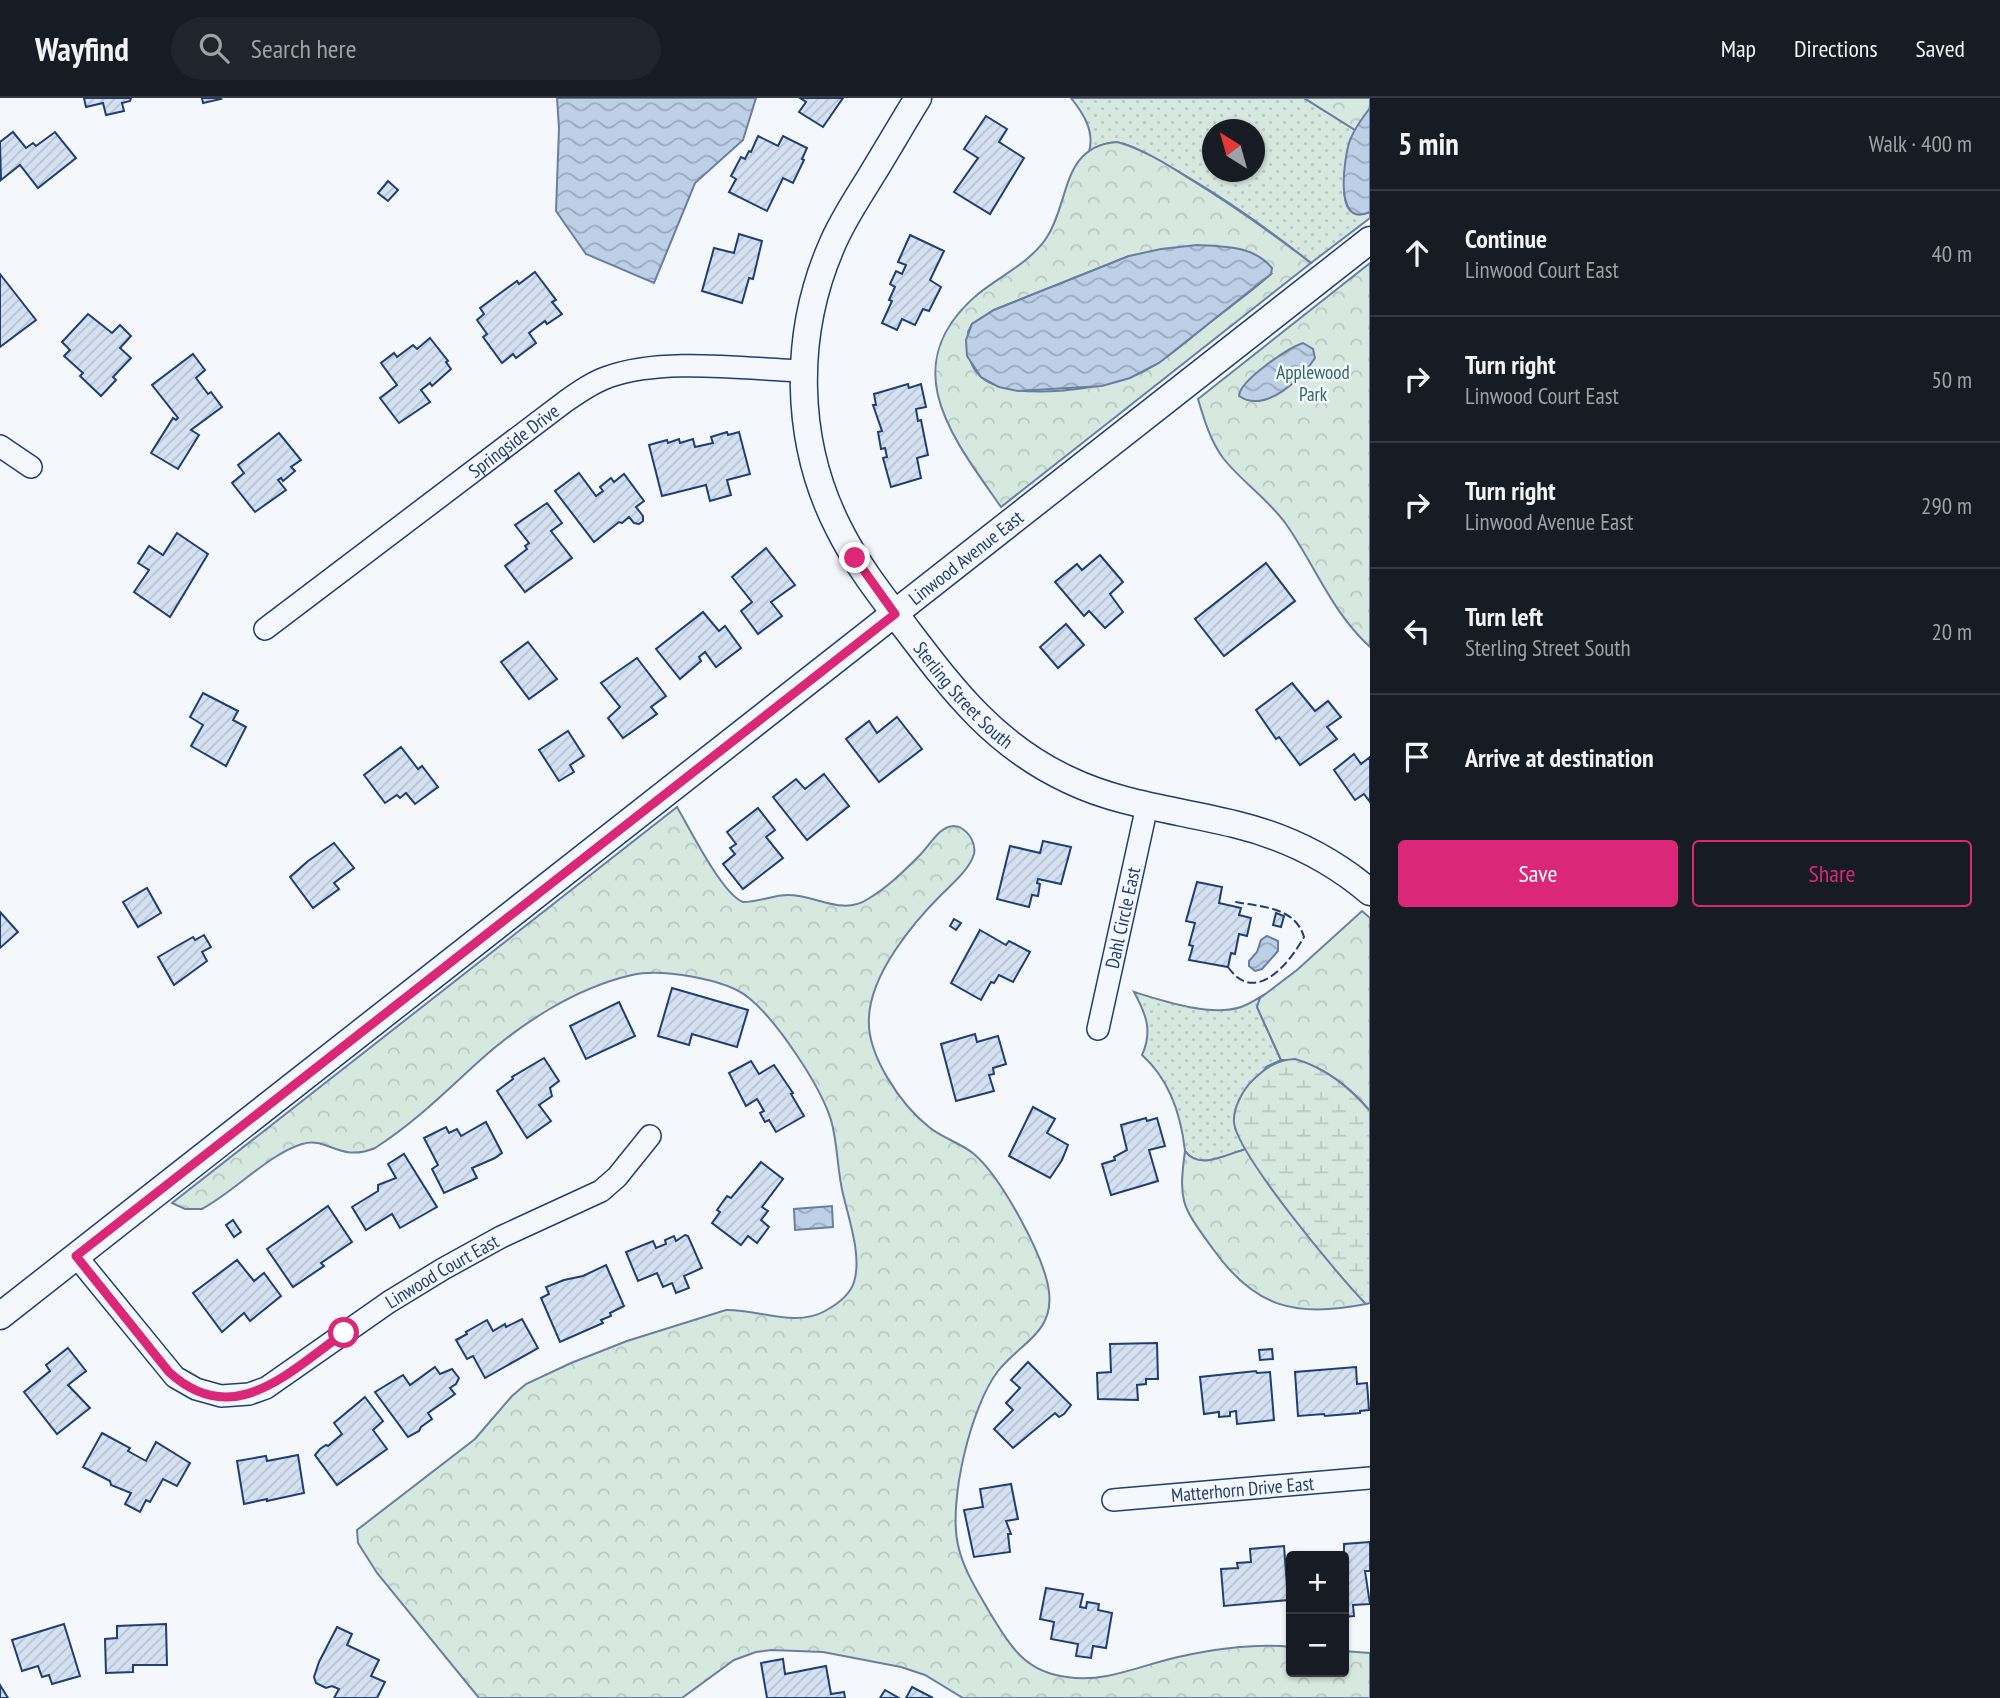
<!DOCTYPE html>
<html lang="en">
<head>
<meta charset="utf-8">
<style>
	:root { --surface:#171b24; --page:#20242c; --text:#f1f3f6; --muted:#9ea1a6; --line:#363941; --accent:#db2777 }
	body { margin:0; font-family:"PT Sans Narrow",sans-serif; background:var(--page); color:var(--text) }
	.controls { position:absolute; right:21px; bottom:21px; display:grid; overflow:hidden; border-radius:7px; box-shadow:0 2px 5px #0004 }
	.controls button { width:63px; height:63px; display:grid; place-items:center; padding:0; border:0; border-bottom:2px solid var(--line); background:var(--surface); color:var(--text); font:35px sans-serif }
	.compass { position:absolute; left:1202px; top:21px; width:63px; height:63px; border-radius:50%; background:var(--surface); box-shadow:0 2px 5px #0004; rotate:323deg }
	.stop { position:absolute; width:21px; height:21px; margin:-16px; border:5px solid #db2777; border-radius:50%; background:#fff }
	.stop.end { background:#db2777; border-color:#fff; box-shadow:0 2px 7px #0008 }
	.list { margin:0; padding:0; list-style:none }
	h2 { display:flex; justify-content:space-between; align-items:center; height:91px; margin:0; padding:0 28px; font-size:30px }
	h2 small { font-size:23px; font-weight:400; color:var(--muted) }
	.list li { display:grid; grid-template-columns:46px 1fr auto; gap:21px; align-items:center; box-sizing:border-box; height:126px; padding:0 28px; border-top:2px solid var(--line) }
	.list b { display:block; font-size:26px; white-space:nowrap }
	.list p { margin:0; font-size:23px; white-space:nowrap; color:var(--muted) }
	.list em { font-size:23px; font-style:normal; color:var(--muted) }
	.actions { display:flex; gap:14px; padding:21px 28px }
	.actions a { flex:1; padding:16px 0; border:2px solid var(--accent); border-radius:7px; text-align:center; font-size:24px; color:var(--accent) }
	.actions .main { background:var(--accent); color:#fff }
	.icon { flex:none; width:38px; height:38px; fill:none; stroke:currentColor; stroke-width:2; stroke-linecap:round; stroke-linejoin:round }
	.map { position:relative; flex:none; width:1370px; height:1600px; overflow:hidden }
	header { display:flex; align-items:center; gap:42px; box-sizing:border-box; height:98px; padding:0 35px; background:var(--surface); border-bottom:2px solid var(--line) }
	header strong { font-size:33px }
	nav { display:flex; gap:38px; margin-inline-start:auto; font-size:24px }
	.search { width:490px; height:63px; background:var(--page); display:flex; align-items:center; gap:18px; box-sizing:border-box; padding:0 24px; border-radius:38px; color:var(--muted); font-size:26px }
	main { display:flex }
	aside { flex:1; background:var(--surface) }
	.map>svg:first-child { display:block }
</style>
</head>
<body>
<header>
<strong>Wayfind</strong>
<div class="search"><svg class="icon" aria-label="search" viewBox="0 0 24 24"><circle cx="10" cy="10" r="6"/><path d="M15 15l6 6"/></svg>Search here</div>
<nav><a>Map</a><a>Directions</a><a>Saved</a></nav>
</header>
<main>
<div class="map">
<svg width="1370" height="1600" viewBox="0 0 1370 1600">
	<defs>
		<pattern id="grass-dots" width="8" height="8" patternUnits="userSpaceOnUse" patternTransform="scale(1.75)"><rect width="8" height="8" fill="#d7e8df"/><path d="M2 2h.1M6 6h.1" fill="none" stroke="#b8c8c3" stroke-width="1.8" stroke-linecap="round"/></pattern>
		<pattern id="forest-crowns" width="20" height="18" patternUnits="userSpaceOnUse" patternTransform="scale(1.75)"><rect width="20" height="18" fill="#d7e8df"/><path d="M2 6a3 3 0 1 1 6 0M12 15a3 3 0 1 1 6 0" fill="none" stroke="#b8c8c3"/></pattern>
		<pattern id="wetland-marsh" width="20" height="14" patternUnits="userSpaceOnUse" patternTransform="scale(1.75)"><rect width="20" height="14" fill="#d7e8df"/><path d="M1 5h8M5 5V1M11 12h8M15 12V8" fill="none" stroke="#b8c8c3"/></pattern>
		<pattern id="water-waves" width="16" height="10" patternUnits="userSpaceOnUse" patternTransform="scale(1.75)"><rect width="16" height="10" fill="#bed0e5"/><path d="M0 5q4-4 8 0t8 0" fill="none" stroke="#9aaabe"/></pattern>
		<pattern id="building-hatch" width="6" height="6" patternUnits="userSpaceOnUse" patternTransform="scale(1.75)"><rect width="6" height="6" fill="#d5e0f0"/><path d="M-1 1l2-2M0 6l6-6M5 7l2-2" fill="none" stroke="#b6c1d1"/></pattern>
	</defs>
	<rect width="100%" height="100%" fill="#f4f7fb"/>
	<g fill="url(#grass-dots)" stroke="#687fa3" stroke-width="2" fill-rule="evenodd">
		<path d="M 1071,0 L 1304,0 L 1355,32 C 1348,49 1328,132 1370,114 L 1370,120 L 1311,165 C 1263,127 1213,92 1159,63 C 1146,56 1133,47 1120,45 C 1108,43 1099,48 1089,54 C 1095,33 1083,15 1071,0 ZM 1212,32 L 1254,32 L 1254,74 L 1212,74 Z"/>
		<path d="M 1134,894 C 1163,903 1211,919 1241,909 C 1250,906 1257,901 1265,896 L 1260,900 L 1257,909 L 1281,962 L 1266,969 L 1235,1030 L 1246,1051 C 1227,1056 1199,1073 1185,1053 C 1181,1016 1170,982 1142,957 C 1153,933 1146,916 1134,894 Z"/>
	</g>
	<g fill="url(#forest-crowns)" stroke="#687fa3" stroke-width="2" fill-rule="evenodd">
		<polygon points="1304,0 1370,0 1370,10 1355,32"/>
		<path d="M 1117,44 C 1143,51 1168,67 1190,81 C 1232,107 1272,135 1311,165 L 1001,409 C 953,340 893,268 978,196 C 1000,178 1031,164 1047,139 C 1070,104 1061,48 1117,44 ZM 1129,158 L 1271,176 C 1252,193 1232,207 1212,223 C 1190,240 1169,260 1144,273 C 1111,291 1009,306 980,278 C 967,265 968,251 968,234 L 972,226 L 994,212 Z"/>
		<path d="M 1370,165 L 1370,549 C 1331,513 1316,469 1286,426 C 1268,401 1242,384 1223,360 C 1210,342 1204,321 1198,301 Z"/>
		<path d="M 677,709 C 690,731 722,796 743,804 C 759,804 773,797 788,797 C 816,797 842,818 868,801 C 888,789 904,773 920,757 C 927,750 933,740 940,734 C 946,729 954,726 961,730 C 970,735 976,746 974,756 C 969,772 953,785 941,797 C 912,826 871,876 869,919 C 866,956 901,1007 929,1029 C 942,1040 961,1045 974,1056 C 1001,1079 1045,1159 1049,1194 C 1054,1235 1020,1245 998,1273 C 971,1308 948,1403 958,1447 C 963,1471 978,1494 990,1515 C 1011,1549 1025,1574 1067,1579 C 1106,1585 1141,1567 1178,1559 C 1215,1551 1254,1545 1291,1549 L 1291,1574 L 1344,1574 L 1344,1553 L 1370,1555 L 1370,1600 L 963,1600 L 925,1577 L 901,1569 L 823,1554 L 771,1552 L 756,1554 L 734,1562 L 682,1600 L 479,1600 L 377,1475 L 358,1445 L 357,1432 L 475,1341 L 512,1298 L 526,1286 L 571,1265 L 627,1243 L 726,1212 C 758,1211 795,1230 825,1213 C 836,1207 850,1197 854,1184 C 862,1159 849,1121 843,1096 C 837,1072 838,1046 831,1022 C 820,987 777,923 749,900 C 727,881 660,870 632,877 C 575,890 520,926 477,965 C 443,996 414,1025 375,1050 C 339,1065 328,1038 302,1046 C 269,1056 234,1094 202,1111 L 185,1111 L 172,1105 Z"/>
		<path d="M 1362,813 L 1370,820 L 1370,1013 C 1349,988 1315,960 1281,962 L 1257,909 L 1260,900 L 1297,872 Z"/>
		<path d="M 1246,1051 L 1271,1090 L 1366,1206 C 1296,1220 1255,1210 1213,1151 C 1182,1108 1178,1105 1185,1053 C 1199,1073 1227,1056 1246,1051 Z"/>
	</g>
	<path fill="url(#wetland-marsh)" stroke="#687fa3" stroke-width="2" d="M 1295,961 C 1326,970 1349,989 1370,1013 L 1370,1205 L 1366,1206 C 1340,1180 1236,1055 1234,1024 C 1233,1010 1243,991 1254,981 C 1267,969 1277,962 1295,961 Z"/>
	<g fill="url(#water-waves)" stroke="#687fa3" stroke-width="2">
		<polygon points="557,0 756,0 743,42 695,85 654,185 586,156 556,113 559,30"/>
		<path d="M 1370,10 L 1370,114 C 1333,131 1344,59 1350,42 C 1355,30 1362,20 1370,10 Z"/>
		<path d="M 1197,147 C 1224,148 1254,148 1272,170 L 1271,176 L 1159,265 L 1130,280 L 1102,288 L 1018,293 L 999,289 L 981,279 L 967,258 L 966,242 L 972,226 L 994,212 L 1129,158 L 1161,151 Z"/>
		<path d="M 1303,245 L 1313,251 L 1315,260 C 1302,281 1265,316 1239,298 C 1239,283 1288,250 1303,245 Z"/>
		<polygon points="1267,838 1278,843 1278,853 1262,871 1255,873 1249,868 1249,863 1257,854 1261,842"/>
		<polygon points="832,1108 833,1129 795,1132 794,1111"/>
	</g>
	<g fill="url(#building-hatch)" stroke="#1d3f73" stroke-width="2">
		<polygon points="84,0 131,0 130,3 122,5 124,13 106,17 103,5 86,9"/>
		<polygon points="202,0 220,0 221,1 203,5"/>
		<polygon points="800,0 843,0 823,29 799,14 806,4"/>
		<polygon points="986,18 1007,31 999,44 1024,60 990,116 954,94 978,60 964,51"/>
		<polygon points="13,34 26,50 33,45 36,48 55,34 76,60 38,90 20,67 1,82 0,44"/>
		<polygon points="758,38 778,48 783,38 807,50 802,61 804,62 793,85 783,80 767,113 729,94 736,81 731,78 741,59 745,61 749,53 751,54"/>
		<polygon points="388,83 398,92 388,103 378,95"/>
		<polygon points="739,136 762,143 753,181 749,180 742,205 702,193 714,150 734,155"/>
		<polygon points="910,137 944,153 930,182 941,189 929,213 923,211 915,227 902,221 897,232 882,225 892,203 889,202 895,189 890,186 896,173 902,176 906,167 898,164"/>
		<polygon points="535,174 556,202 552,204 562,216 547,226 545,223 529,235 536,245 516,260 513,256 502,265 483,239 487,236 477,222 484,216 480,210 517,183 519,186"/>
		<polygon points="0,176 36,222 0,249"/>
		<polygon points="88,216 112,235 120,227 131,238 120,250 131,260 113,279 116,282 101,298 80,278 83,275 64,258 70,252 62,244"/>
		<polygon points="430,240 448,263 446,264 451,271 432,288 430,285 421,292 430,304 399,325 380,300 397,287 381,265 394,255 397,259 413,247 417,251"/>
		<polygon points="193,256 205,272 196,280 208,296 211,294 222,309 191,332 199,337 178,371 151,355 173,320 176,322 178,320 152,287"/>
		<polygon points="908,286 909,290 921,286 926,309 916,311 918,323 921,322 928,357 917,360 921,380 891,389 883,360 887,359 885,350 881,351 878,334 882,333 873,307 876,307 874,296"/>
		<polygon points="727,334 728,337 739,334 750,376 727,382 731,397 710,403 706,387 662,398 649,347 667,342 668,345 679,341 680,345 693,341 695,349 713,345 711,339"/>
		<polygon points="279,335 301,362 291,369 295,373 283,383 281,380 278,382 286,392 255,414 232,385 244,375 238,367"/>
		<polygon points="579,375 596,398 603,393 600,389 611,380 614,384 624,376 644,403 636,409 643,418 643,423 639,426 634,425 629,419 622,425 619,424 594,444 555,393"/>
		<polygon points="547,405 562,425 551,433 572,460 525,494 505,468 527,451 525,448 529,445 515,427"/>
		<polygon points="177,435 208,456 170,519 134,494 149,472 138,465 149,448 163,457"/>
		<polygon points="766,450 795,487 771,504 782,518 758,536 741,513 752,504 732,479"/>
		<polygon points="1100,457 1123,484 1110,496 1123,514 1105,530 1089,513 1084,518 1055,484 1077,466 1082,472"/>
		<polygon points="1266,465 1295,503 1224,558 1195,521"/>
		<polygon points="703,514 719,533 725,528 741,550 716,569 705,554 699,559 701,563 680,581 656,551"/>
		<polygon points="1066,526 1084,547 1058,570 1040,549"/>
		<polygon points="528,544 557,581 529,601 501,564"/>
		<polygon points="637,560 666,598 651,609 657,616 623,640 608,620 620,609 601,585"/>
		<polygon points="1292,585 1315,613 1328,603 1341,619 1327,629 1337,641 1300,667 1279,639 1276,641 1256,612"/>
		<polygon points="203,595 238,613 233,622 246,629 226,668 191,648 203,627 190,619"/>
		<polygon points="897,619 922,651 879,684 846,641 869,623 877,635"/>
		<polygon points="568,633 584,658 570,667 574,674 559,683 539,652"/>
		<polygon points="401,649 418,671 422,668 438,689 415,706 406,695 400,700 397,697 385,705 364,677"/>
		<polygon points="1354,656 1361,666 1370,659 1370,704 1364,696 1355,702 1334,672"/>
		<polygon points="824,676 849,708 807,742 773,699 796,681 805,691"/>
		<polygon points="758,710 775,732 766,739 783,760 743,791 723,766 735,756 730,750 736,746 727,734"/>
		<polygon points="1043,743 1071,749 1061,786 1038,781 1037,785 1040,786 1038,798 1032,797 1029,809 997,801 1010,748 1040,755"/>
		<polygon points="334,745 354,770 334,785 339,791 313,810 290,779 308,763"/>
		<polygon points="1197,784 1222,789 1219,805 1241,810 1239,817 1251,820 1247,838 1239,836 1235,856 1231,855 1228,869 1189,862 1193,848 1189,847 1195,825 1186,823"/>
		<polygon points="147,790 161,815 138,829 123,804"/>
		<polygon points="0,814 18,834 0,850"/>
		<polygon points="1276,815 1284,818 1281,829 1273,827"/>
		<polygon points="954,821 961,825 956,832 950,828"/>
		<polygon points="980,832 1006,847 1009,843 1030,854 1013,884 999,877 994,885 991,884 981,902 951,885"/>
		<polygon points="204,837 211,849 202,854 207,863 174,887 158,859 193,839 195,842"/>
		<polygon points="672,890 748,912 737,949 692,936 689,947 658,938"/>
		<polygon points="619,904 635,938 586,961 570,928"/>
		<polygon points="975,936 977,944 998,938 1006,966 993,970 994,976 989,977 994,993 956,1003 941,946"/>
		<polygon points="544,960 559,983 550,990 552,998 539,1007 551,1023 527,1040 497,993 513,981 512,979"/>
		<polygon points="751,963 759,976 774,967 793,995 791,996 804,1018 776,1034 769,1022 765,1024 760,1015 764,1013 757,1001 746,1008 729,975"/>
		<polygon points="1033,1009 1055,1021 1047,1035 1068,1047 1062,1062 1050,1080 1009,1058"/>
		<polygon points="1146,1020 1147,1023 1157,1020 1165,1048 1149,1052 1158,1083 1111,1097 1102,1066 1115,1062 1114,1059 1127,1052 1121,1027"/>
		<polygon points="486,1024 502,1055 495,1060 472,1070 477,1080 444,1095 432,1071 438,1067 424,1040 446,1029 449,1035 457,1031 461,1038"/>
		<polygon points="404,1056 437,1109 400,1130 392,1116 366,1132 352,1109 378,1093 378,1087 396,1080 388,1066"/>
		<polygon points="761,1064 783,1081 762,1109 768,1113 761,1122 769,1129 757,1145 748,1138 741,1147 712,1125 720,1114 717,1112 727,1098 731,1100"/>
		<polygon points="328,1108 352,1144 321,1165 324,1168 293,1189 267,1151"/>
		<polygon points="233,1122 241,1134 234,1139 226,1127"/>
		<polygon points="685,1137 688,1138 702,1170 684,1178 689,1190 676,1195 672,1185 663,1189 657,1175 638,1183 626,1154 653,1143 656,1150 666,1146 665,1142 674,1138 676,1143"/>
		<polygon points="237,1162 254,1183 264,1175 281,1198 250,1223 244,1215 222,1234 193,1195"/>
		<polygon points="606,1167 624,1208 610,1215 611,1218 601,1222 603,1225 560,1244 541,1200 549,1196 546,1189 564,1182 583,1178"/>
		<polygon points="522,1221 538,1250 485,1280 473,1258 467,1261 456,1242 467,1236 466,1234 487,1222 493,1233 505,1226 506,1229"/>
		<polygon points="1157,1245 1158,1281 1146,1281 1146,1286 1137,1287 1138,1302 1098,1301 1097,1275 1111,1274 1110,1246"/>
		<polygon points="68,1250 86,1273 68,1287 90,1310 57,1336 24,1294 50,1273 46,1267"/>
		<polygon points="1272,1251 1273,1261 1260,1262 1259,1252"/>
		<polygon points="1028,1264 1071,1307 1064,1316 1059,1319 1055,1315 1013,1350 994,1331 1013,1312 1006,1305 1020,1290 1011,1282"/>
		<polygon points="435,1269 440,1276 452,1271 459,1280 456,1286 450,1290 455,1296 428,1315 432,1321 421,1329 419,1333 408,1339 375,1294 403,1277 410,1287"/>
		<polygon points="1356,1269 1357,1286 1367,1285 1369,1312 1360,1313 1360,1315 1325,1318 1324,1316 1298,1318 1295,1274"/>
		<polygon points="1256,1273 1257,1275 1270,1274 1274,1322 1237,1326 1236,1313 1230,1314 1230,1318 1219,1319 1219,1314 1204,1316 1200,1279"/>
		<polygon points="365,1299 383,1323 373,1332 387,1351 337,1387 315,1357 320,1351 326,1347 328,1348 342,1336 334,1325"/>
		<polygon points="102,1335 130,1350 128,1353 146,1363 156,1344 190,1365 177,1388 163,1381 150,1404 146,1402 140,1414 125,1406 131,1395 111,1387 110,1383 83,1369"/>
		<polygon points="298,1357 304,1395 267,1403 267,1401 244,1406 237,1363 266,1358 267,1363"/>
		<polygon points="1011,1386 1018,1421 1006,1423 1011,1436 1008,1436 1010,1454 974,1459 964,1412 983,1409 980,1391"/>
		<polygon points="1370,1444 1370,1473 1365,1473 1370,1506 1353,1507 1354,1518 1344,1519 1344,1446"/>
		<polygon points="1284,1448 1288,1502 1224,1508 1221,1471 1238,1470 1237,1465 1251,1464 1250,1451"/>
		<polygon points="1046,1490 1083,1496 1080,1509 1086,1510 1087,1504 1099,1506 1098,1512 1112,1515 1106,1550 1093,1548 1091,1560 1076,1558 1078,1546 1051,1541 1054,1524 1040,1521"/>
		<polygon points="64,1526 80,1578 52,1586 49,1577 42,1579 38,1568 22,1573 12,1542"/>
		<polygon points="166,1526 167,1567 133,1567 133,1574 106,1575 105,1541 117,1540 117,1528"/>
		<polygon points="337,1529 352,1536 347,1547 379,1562 371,1578 385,1584 377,1600 334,1600 339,1591 332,1588 326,1590 316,1585 314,1579 319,1564"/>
		<polygon points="783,1561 785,1576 826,1568 831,1596 844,1594 845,1600 767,1600 761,1565"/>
		<polygon points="0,1587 8,1600 0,1600"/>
		<polygon points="912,1589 933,1600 906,1600"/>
		<polygon points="885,1592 899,1600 880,1600"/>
	</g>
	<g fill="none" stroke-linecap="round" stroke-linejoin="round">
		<defs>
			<g id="minor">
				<polyline points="0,348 31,369"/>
				<path id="s1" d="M 265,531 L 566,303 C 579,294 593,284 608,279 C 662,259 746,271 803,273"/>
				<path id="s2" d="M 1098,931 L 1147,708"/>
				<path id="s3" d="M 76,1158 L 175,1279 L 196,1291 L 221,1298 L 249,1296 L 266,1290 L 389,1204 L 443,1171 L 501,1139 L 601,1093 L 617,1079 L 650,1038"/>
				<path id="s4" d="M 1113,1402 L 1370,1380"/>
			</g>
			<g id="tertiary">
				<path id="s5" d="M 918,0 C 902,26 887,52 871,78 C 857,101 842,123 832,147 C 793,236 794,342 838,429 C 856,466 883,500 908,533 C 955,595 996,648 1069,682 C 1121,707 1178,712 1234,726 C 1284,738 1330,760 1370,794"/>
				<path id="s6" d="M 0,1218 L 1370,142"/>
			</g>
		</defs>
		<use href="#minor" stroke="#1d3f73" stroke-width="24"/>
		<use href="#tertiary" stroke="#1d3f73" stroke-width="29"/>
		<use href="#minor" stroke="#f4f7fb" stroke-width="21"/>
		<use href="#tertiary" stroke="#f4f7fb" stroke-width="26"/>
		<path stroke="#1d3f73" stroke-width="2" stroke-dasharray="9 3.5" stroke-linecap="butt" d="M 1228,869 C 1255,908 1289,866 1304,839 C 1295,809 1262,809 1236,804 L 1235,808"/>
	</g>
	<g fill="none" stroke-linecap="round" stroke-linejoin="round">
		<path stroke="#db2777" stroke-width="9" d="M 344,1235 C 291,1272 234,1334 169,1274 L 76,1158 L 895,516 L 855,460"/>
	</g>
	<g text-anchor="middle" stroke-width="5" stroke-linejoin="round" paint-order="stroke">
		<g font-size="19" fill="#2c6c60" stroke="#f4f7fb">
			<text x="1313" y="281">Applewood<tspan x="1313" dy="22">Park</tspan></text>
		</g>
		<g font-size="19" fill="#1d3f73" stroke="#f4f7fb">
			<text dy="7" stroke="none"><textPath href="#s1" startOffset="312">Springside Drive</textPath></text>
			<text dy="7" stroke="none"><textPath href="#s6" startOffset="1228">Linwood Avenue East</textPath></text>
			<text dy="7" stroke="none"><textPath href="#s5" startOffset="672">Sterling Street South</textPath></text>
			<text dy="7" stroke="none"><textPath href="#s2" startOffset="114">Dahl Circle East</textPath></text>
			<text dy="7" stroke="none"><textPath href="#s3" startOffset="464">Linwood Court East</textPath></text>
			<text dy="7" stroke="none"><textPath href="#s4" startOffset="130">Matterhorn Drive East</textPath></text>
		</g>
	</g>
</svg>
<div class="controls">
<button>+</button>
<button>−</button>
</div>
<svg class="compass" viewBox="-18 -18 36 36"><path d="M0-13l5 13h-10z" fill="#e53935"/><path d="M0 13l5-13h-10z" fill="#9ea1a6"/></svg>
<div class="stop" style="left:344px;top:1235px"></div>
<div class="stop end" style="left:855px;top:460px"></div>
</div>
<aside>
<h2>5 min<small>Walk · 400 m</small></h2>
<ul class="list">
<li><svg class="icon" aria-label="ahead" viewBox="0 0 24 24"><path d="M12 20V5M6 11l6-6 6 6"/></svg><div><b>Continue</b><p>Linwood Court East</p></div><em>40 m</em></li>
<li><svg class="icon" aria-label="right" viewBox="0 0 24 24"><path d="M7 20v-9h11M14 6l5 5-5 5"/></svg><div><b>Turn right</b><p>Linwood Court East</p></div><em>50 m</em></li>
<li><svg class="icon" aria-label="right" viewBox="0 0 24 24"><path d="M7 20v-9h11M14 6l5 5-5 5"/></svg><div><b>Turn right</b><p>Linwood Avenue East</p></div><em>290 m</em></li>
<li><svg class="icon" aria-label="left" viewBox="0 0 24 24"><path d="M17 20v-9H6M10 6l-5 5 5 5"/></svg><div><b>Turn left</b><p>Sterling Street South</p></div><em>20 m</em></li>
<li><svg class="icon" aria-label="arrive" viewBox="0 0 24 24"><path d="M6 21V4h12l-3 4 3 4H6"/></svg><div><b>Arrive at destination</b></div></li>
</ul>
<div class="actions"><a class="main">Save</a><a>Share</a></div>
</aside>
</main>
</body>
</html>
